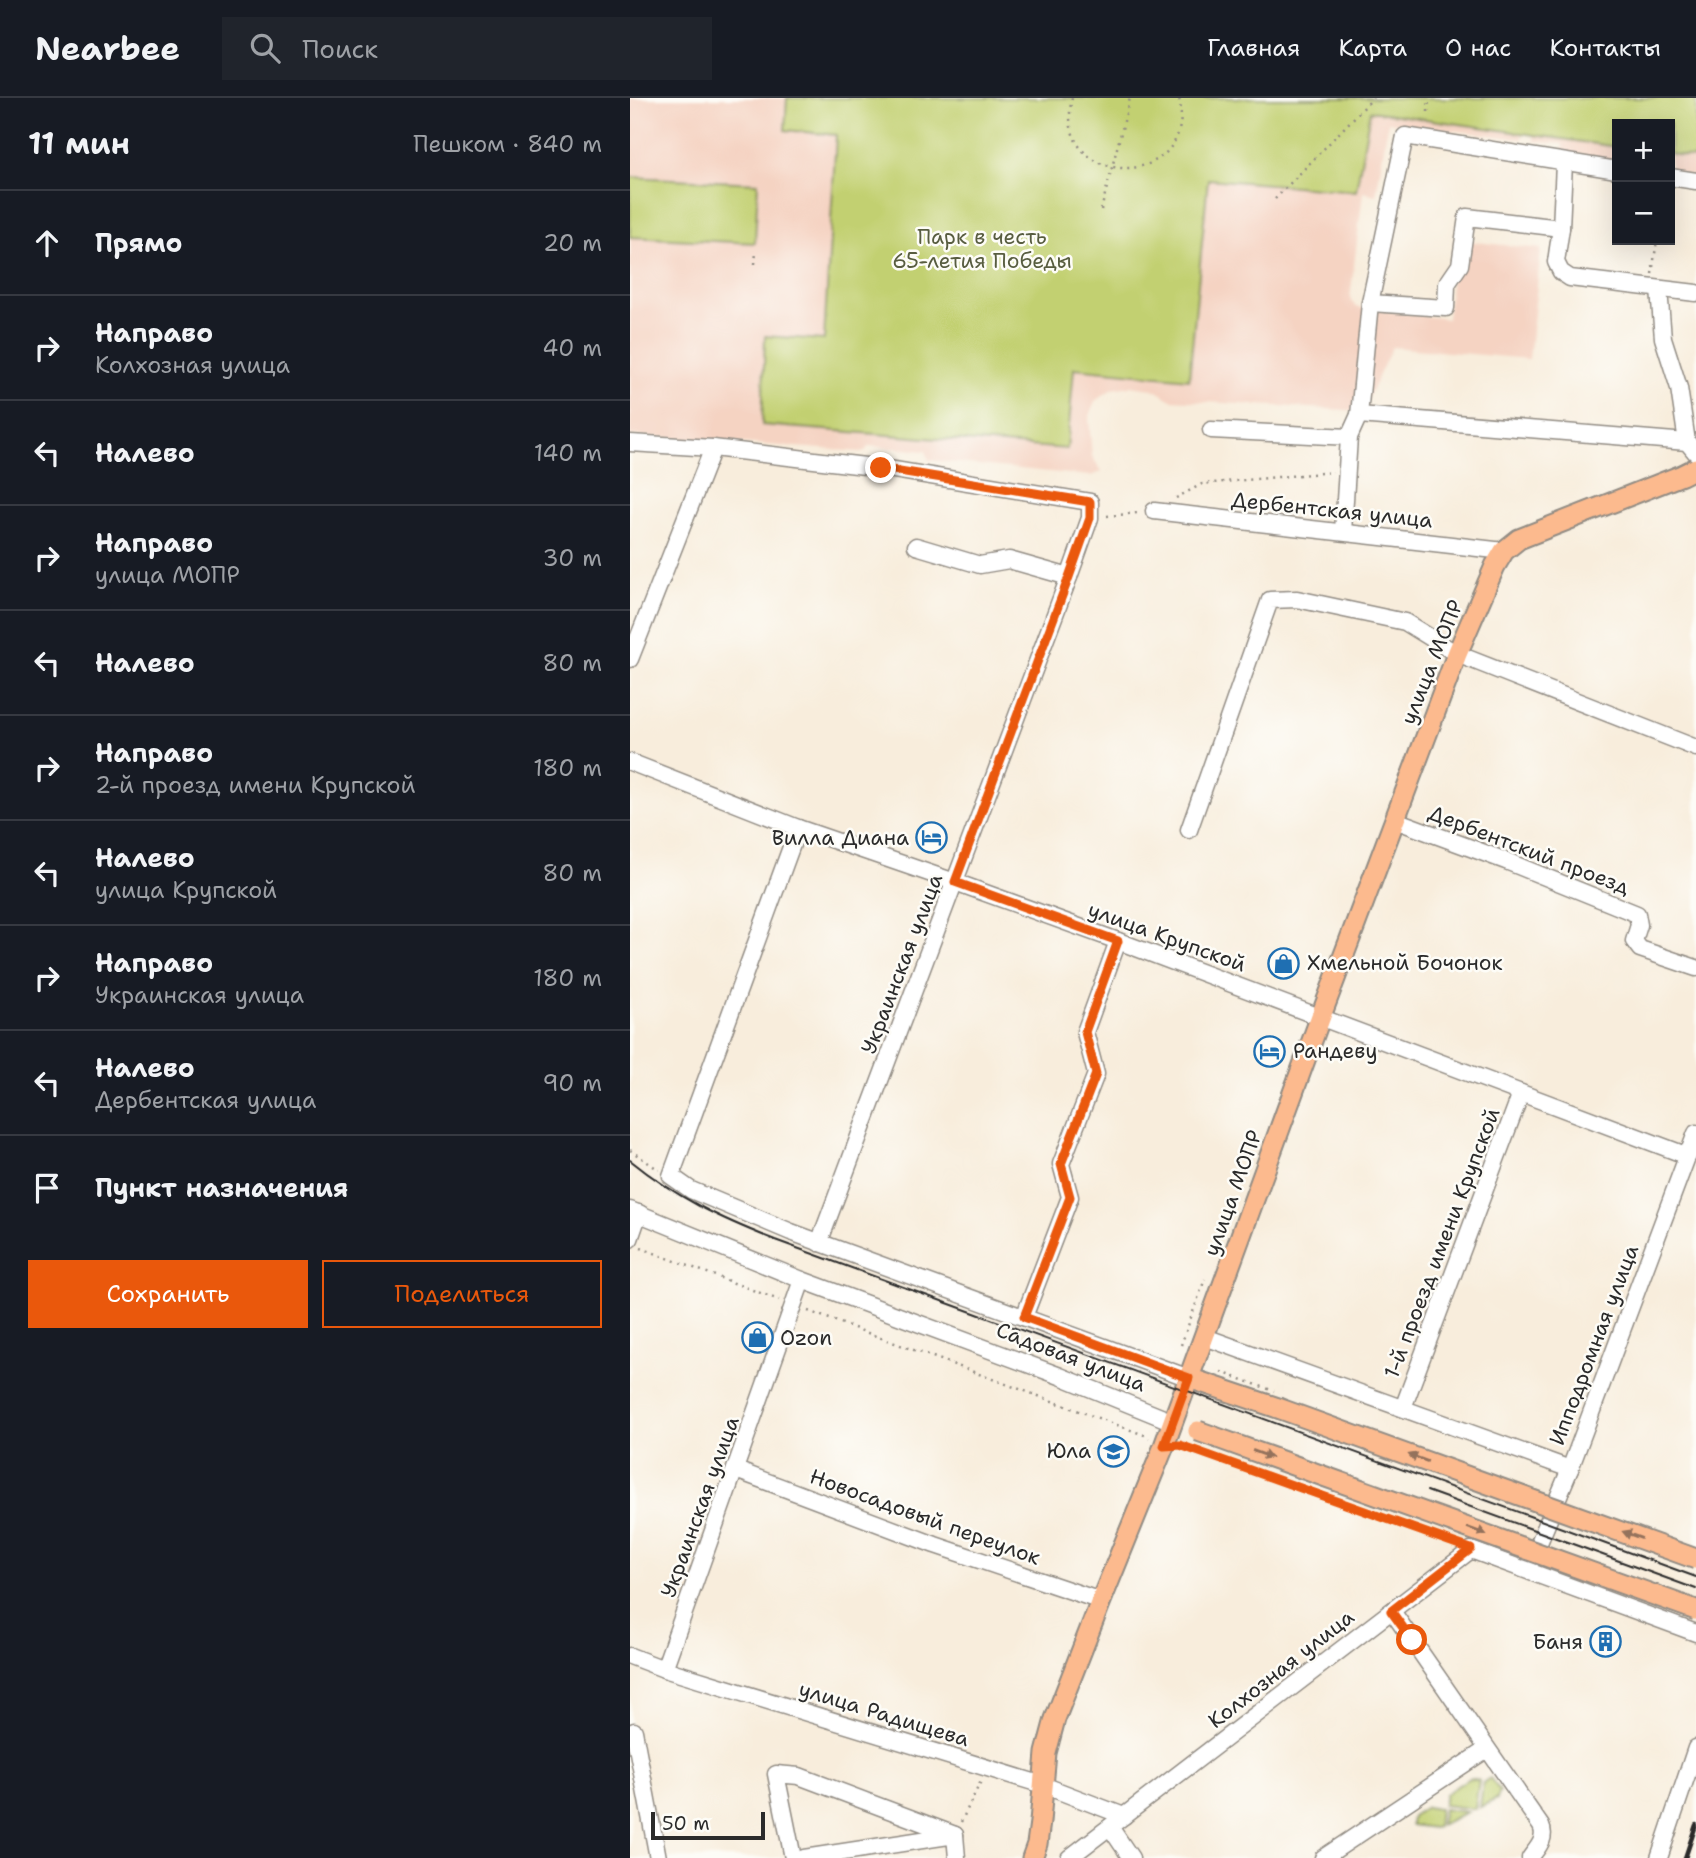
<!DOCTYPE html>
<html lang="ru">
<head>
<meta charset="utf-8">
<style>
	:root { --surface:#171b24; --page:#20242c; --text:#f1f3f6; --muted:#9ea1a6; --line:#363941; --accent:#ea580c }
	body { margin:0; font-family:"Shantell Sans",sans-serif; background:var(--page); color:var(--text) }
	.controls { position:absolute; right:21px; top:21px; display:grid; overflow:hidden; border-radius:0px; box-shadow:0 7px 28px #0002 }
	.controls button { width:63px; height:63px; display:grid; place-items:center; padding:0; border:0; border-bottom:2px solid var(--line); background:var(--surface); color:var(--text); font:35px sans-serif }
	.scale { position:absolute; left:21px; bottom:18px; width:114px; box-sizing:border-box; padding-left:7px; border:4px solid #2b2b2b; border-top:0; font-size:19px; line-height:24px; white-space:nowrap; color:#2b2b2b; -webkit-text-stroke:5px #fdfcf7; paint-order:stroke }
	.stop { position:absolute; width:21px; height:21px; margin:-16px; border:5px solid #ea580c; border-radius:50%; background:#fff }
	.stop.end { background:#ea580c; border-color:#fff; box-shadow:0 2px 7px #0008 }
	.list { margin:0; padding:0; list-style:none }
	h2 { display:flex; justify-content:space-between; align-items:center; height:91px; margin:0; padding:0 28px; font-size:30px }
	h2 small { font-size:23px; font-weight:400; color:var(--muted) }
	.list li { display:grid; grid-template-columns:46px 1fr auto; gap:21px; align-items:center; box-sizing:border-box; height:105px; padding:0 28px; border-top:2px solid var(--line) }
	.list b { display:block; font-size:26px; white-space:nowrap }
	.list p { margin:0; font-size:23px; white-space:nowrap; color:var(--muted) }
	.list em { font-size:23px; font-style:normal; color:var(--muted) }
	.actions { display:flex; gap:14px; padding:21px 28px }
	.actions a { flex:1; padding:16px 0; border:2px solid var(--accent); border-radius:0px; text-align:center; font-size:24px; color:var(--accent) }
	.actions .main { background:var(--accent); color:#fff }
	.icon { flex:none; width:38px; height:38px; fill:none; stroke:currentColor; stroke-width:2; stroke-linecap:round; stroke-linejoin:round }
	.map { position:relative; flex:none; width:1066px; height:1760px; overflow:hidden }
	header { display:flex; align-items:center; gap:42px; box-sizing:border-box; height:98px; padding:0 35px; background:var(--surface); border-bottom:2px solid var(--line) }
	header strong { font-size:33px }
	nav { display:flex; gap:38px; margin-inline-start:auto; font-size:24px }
	.search { width:490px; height:63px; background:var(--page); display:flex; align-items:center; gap:18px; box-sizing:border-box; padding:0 24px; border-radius:0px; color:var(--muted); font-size:26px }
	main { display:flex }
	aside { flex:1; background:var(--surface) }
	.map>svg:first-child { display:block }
</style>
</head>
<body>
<header>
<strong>Nearbee</strong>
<div class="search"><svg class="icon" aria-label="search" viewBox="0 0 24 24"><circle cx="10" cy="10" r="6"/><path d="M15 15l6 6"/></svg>Поиск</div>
<nav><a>Главная</a><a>Карта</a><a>О нас</a><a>Контакты</a></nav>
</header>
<main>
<aside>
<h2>11 мин<small>Пешком · 840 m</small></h2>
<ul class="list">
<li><svg class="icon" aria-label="ahead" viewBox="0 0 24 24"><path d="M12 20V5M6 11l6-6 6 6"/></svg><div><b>Прямо</b></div><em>20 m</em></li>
<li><svg class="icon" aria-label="right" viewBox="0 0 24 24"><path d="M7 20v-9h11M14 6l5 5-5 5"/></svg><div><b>Направо</b><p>Колхозная улица</p></div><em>40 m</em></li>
<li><svg class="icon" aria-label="left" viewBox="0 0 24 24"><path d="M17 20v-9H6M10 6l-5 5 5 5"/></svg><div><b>Налево</b></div><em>140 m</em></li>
<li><svg class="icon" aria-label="right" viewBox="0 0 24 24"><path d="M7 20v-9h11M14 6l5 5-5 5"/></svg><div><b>Направо</b><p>улица МОПР</p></div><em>30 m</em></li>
<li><svg class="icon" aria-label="left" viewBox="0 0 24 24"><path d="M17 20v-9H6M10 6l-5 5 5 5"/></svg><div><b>Налево</b></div><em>80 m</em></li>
<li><svg class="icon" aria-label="right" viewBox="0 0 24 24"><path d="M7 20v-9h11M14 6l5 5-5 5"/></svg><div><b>Направо</b><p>2-й проезд имени Крупской</p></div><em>180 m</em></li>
<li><svg class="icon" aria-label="left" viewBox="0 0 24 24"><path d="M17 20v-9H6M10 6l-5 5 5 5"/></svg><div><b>Налево</b><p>улица Крупской</p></div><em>80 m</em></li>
<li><svg class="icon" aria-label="right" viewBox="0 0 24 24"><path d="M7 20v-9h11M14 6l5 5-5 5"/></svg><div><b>Направо</b><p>Украинская улица</p></div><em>180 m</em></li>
<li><svg class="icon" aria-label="left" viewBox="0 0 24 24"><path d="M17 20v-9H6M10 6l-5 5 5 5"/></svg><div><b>Налево</b><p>Дербентская улица</p></div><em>90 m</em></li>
<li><svg class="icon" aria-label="arrive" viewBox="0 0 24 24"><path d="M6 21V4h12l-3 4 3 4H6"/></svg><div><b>Пункт назначения</b></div></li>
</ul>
<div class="actions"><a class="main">Сохранить</a><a>Поделиться</a></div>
</aside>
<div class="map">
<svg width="1066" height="1760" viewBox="0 0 1066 1760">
	<rect width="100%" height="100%" fill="#fdfcf7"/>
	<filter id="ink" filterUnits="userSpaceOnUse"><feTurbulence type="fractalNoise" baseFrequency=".0143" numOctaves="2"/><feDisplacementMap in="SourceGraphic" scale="14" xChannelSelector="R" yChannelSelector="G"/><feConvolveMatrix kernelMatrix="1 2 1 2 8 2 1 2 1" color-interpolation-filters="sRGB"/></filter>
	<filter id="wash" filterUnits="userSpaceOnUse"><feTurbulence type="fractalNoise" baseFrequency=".00686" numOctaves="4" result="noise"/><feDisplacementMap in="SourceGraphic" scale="28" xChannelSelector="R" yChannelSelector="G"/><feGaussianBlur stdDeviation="1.57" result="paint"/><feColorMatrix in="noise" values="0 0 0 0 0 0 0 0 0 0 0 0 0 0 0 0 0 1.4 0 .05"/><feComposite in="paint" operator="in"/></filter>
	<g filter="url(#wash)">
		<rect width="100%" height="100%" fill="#f8eddc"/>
		<polygon fill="#f5d3c2" points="0,0 1066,0 1066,78 1040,74 1040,26 987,26 987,68 931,61 933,46 904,43 904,37 893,35 892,41 758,24 746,97 733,94 720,201 726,209 817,221 826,142 911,151 899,261 762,249 732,313 542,302 523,291 500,288 482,291 465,303 459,321 462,358 472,374 460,378 299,362 296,353 239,348 234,354 0,337"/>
		<g fill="#c2d071" stroke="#767e4e" stroke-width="2">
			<polygon points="157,0 1066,0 1066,60 1040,56 1040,26 987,26 987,49 740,13 726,93 578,81 559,281 444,270 437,351 132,327 135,238 194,242 206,37 155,32"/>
			<polygon points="0,79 128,85 125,145 0,139"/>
			<polygon points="839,1680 849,1682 845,1711 813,1707 815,1696"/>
			<polygon points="860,1680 870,1693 867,1701 850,1709 853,1685"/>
			<polygon points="796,1709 809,1711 807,1729 803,1730 781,1727 782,1718"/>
			<polygon points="813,1711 837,1714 810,1727"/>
		</g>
	</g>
	<g filter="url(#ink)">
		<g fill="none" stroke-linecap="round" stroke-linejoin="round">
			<defs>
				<g id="minor">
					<polyline points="934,65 931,130 926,164 931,174 940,180 1066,195"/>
					<polyline points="1040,79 1066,83"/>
					<polyline points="1029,191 1033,240 1049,290 1057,344"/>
					<polyline points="740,205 816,210 817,186 830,167 837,119 931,130"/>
					<polyline points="729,317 1057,344 1066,355"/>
					<polyline points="581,332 719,339"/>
					<polyline points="0,345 83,350 252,370 460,404 460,420 439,479 189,1145"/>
					<polyline points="524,413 874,453"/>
					<polyline points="713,434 719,339 729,317 740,205 775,38 987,72"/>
					<polyline points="286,448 350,467 379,462 439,479"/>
					<polyline points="0,561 83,350"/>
					<polyline points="0,664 168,730 325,784 488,843 1058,1058"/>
					<polyline points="765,722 876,763 1007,816 1009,827 1004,843 1010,851 1066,870"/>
					<polyline points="168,730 41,1078 61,1092 161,1134 559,1280"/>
					<polyline points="559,732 640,502 667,501 775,524 827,556 1066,650"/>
					<polyline points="0,1112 172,1182 430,1278 543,1324"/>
					<polyline points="0,1141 9,1115"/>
					<polyline points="394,1219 440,1099 431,1066 466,976 455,934 488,843"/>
					<polyline points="575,1239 940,1371"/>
					<polyline points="773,1310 891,995"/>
					<polyline points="106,1372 305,1447 471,1503"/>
					<polyline points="901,1464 940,1371 1066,1035"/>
					<path d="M 762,1513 L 911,1728 C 917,1741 907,1750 900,1760"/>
					<polyline points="0,1558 34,1571 413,1687 494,1718"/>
					<polyline points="34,1571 172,1182"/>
					<polyline points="4,1633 28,1760"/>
					<polyline points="480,1729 501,1760"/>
					<polyline points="163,1760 146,1676 169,1678 325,1737"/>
					<polyline points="174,1760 325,1737 327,1760"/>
					<polyline points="439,1760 841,1452 1066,1535"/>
					<polyline points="693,1760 857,1651"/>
					<polyline points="1029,1760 1066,1650"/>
				</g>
				<g id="major">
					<polyline points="559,1280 648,1310"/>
					<polyline points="402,1760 407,1746 410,1724 416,1655 425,1621 471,1503 534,1348 691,918 827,556 865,468 874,453 889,441 1052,377 1066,370"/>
				</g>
			</defs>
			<use href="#minor" stroke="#928c84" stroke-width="19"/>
			<use href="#major" stroke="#928c84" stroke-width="23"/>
			<g stroke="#928c84" stroke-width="2.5" stroke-dasharray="2 5" stroke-linecap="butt">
				<path d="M 442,0 C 421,93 569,94 549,0"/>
				<polyline points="798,14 799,0"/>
				<polyline points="645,101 743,0"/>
				<polyline points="471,112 500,0"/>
				<polyline points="125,166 126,154"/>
				<polyline points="1022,176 1027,142"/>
				<polyline points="546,400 572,386 703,374"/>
				<polyline points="477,418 508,415"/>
				<polyline points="0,1052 29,1072"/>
				<polyline points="11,1150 149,1202"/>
				<polyline points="178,1213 517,1338 519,1340"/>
				<polyline points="551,1247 575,1181"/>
				<polyline points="551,1348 825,1446"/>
				<polyline points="331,1724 351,1683"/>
			</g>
			<use href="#minor" stroke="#fff" stroke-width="16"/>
			<use href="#major" stroke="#fcba8e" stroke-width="19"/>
			<g stroke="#2b2b2b" stroke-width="2">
				<path d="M 0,1062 C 47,1100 89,1120 145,1142 L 1066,1479"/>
				<polyline points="797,1393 1066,1491"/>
			</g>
			<polyline stroke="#2b2b2b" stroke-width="4.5" points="1055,1760 1066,1727"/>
			<defs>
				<g id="major-bridge">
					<polyline points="648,1310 1066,1461"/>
					<polyline points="568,1333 1066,1512"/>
				</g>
			</defs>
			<use href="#major-bridge" stroke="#928c84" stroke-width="23" stroke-linecap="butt"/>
			<polyline stroke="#928c84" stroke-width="2.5" stroke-dasharray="2 5" stroke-linecap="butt" points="591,1274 644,1293"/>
			<use href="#major-bridge" stroke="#fcba8e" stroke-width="19"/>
		</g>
		<defs><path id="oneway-solid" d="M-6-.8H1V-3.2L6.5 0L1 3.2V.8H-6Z" transform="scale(1.75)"/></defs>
		<g fill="#94725c">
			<use href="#oneway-solid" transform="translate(632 1356) rotate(20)"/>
			<use href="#oneway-solid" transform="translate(788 1360) rotate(-160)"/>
			<use href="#oneway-solid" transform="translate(847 1433) rotate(20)"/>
			<use href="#oneway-solid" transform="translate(1002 1437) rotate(-160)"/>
		</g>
	</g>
	<g fill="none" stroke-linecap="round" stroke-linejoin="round" filter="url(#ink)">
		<polyline stroke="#ea580c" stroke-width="9" points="251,370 460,404 460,420 439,479 325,784 488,843 455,934 466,976 431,1066 440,1099 394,1219 559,1280 534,1348 550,1347 841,1451 761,1513 782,1542"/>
	</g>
	<defs>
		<symbol id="hotel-ring" viewBox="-11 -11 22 22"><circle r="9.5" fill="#fdfcf7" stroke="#1f6fb2" stroke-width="1.5"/><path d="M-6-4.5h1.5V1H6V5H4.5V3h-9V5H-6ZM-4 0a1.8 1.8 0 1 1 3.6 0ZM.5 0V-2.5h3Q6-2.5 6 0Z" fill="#1f6fb2"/></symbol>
		<symbol id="shop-ring" viewBox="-11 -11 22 22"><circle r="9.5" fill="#fdfcf7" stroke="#1f6fb2" stroke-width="1.5"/><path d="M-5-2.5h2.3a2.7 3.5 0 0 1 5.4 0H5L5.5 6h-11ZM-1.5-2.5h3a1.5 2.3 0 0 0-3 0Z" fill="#1f6fb2"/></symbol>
		<symbol id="school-ring" viewBox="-11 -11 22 22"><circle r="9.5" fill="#fdfcf7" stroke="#1f6fb2" stroke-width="1.5"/><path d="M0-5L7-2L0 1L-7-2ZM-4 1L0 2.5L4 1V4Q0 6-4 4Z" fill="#1f6fb2"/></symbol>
		<symbol id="building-ring" viewBox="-11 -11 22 22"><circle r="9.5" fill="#fdfcf7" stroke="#1f6fb2" stroke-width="1.5"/><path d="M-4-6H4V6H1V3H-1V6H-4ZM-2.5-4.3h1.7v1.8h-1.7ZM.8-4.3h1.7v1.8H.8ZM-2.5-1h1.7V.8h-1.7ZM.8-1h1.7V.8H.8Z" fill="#1f6fb2"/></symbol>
	</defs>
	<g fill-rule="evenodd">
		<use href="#hotel-ring" x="284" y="722" width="35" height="35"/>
		<use href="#shop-ring" x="636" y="848" width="35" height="35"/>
		<use href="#hotel-ring" x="622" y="936" width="35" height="35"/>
		<use href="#shop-ring" x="110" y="1222" width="35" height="35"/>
		<use href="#school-ring" x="466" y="1336" width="35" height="35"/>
		<use href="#building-ring" x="958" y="1526" width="35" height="35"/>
	</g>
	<g text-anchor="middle" stroke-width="5" stroke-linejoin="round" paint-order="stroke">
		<g font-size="21" fill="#585d40" stroke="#fdfcf7">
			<text x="352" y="146">Парк в честь<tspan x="352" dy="24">65-летия Победы</tspan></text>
		</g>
		<g font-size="21" fill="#2b2b2b" stroke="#fdfcf7">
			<text transform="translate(702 412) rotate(6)" y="7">Дербентская улица</text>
			<text transform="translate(802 564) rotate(-68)" y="7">улица МОПР</text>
			<text transform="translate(899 752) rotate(21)" y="7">Дербентский проезд</text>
			<text transform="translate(537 839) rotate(20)" y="7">улица Крупской</text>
			<text transform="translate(272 866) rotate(-69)" y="7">Украинская улица</text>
			<text transform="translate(603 1095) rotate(-70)" y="7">улица МОПР</text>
			<text transform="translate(812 1145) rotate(-69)" y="7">1-й проезд имени Крупской</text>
			<text transform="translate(964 1247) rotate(-69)" y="7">Ипподромная улица</text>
			<text transform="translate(441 1259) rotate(21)" y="7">Садовая улица</text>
			<text transform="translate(70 1409) rotate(-70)" y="7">Украинская улица</text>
			<text transform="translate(295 1419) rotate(20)" y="7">Новосадовый переулок</text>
			<text transform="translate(651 1571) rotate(-38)" y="7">Колхозная улица</text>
			<text transform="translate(254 1616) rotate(17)" y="7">улица Радищева</text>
		</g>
		<g font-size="21" fill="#2b2b2b" stroke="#fdfcf7" text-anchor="end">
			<text x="279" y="747">Вилла Диана</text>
			<text x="677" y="872" text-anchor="start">Хмельной Бочонок</text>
			<text x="663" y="960" text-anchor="start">Рандеву</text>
			<text x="150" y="1247" text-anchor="start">Ozon</text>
			<text x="461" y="1360">Юла</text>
			<text x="953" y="1551">Баня</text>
		</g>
	</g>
</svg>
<div class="controls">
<button>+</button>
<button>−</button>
</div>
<div class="scale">50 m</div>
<div class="stop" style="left:782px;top:1542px"></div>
<div class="stop end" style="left:251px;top:370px"></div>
</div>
</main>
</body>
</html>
